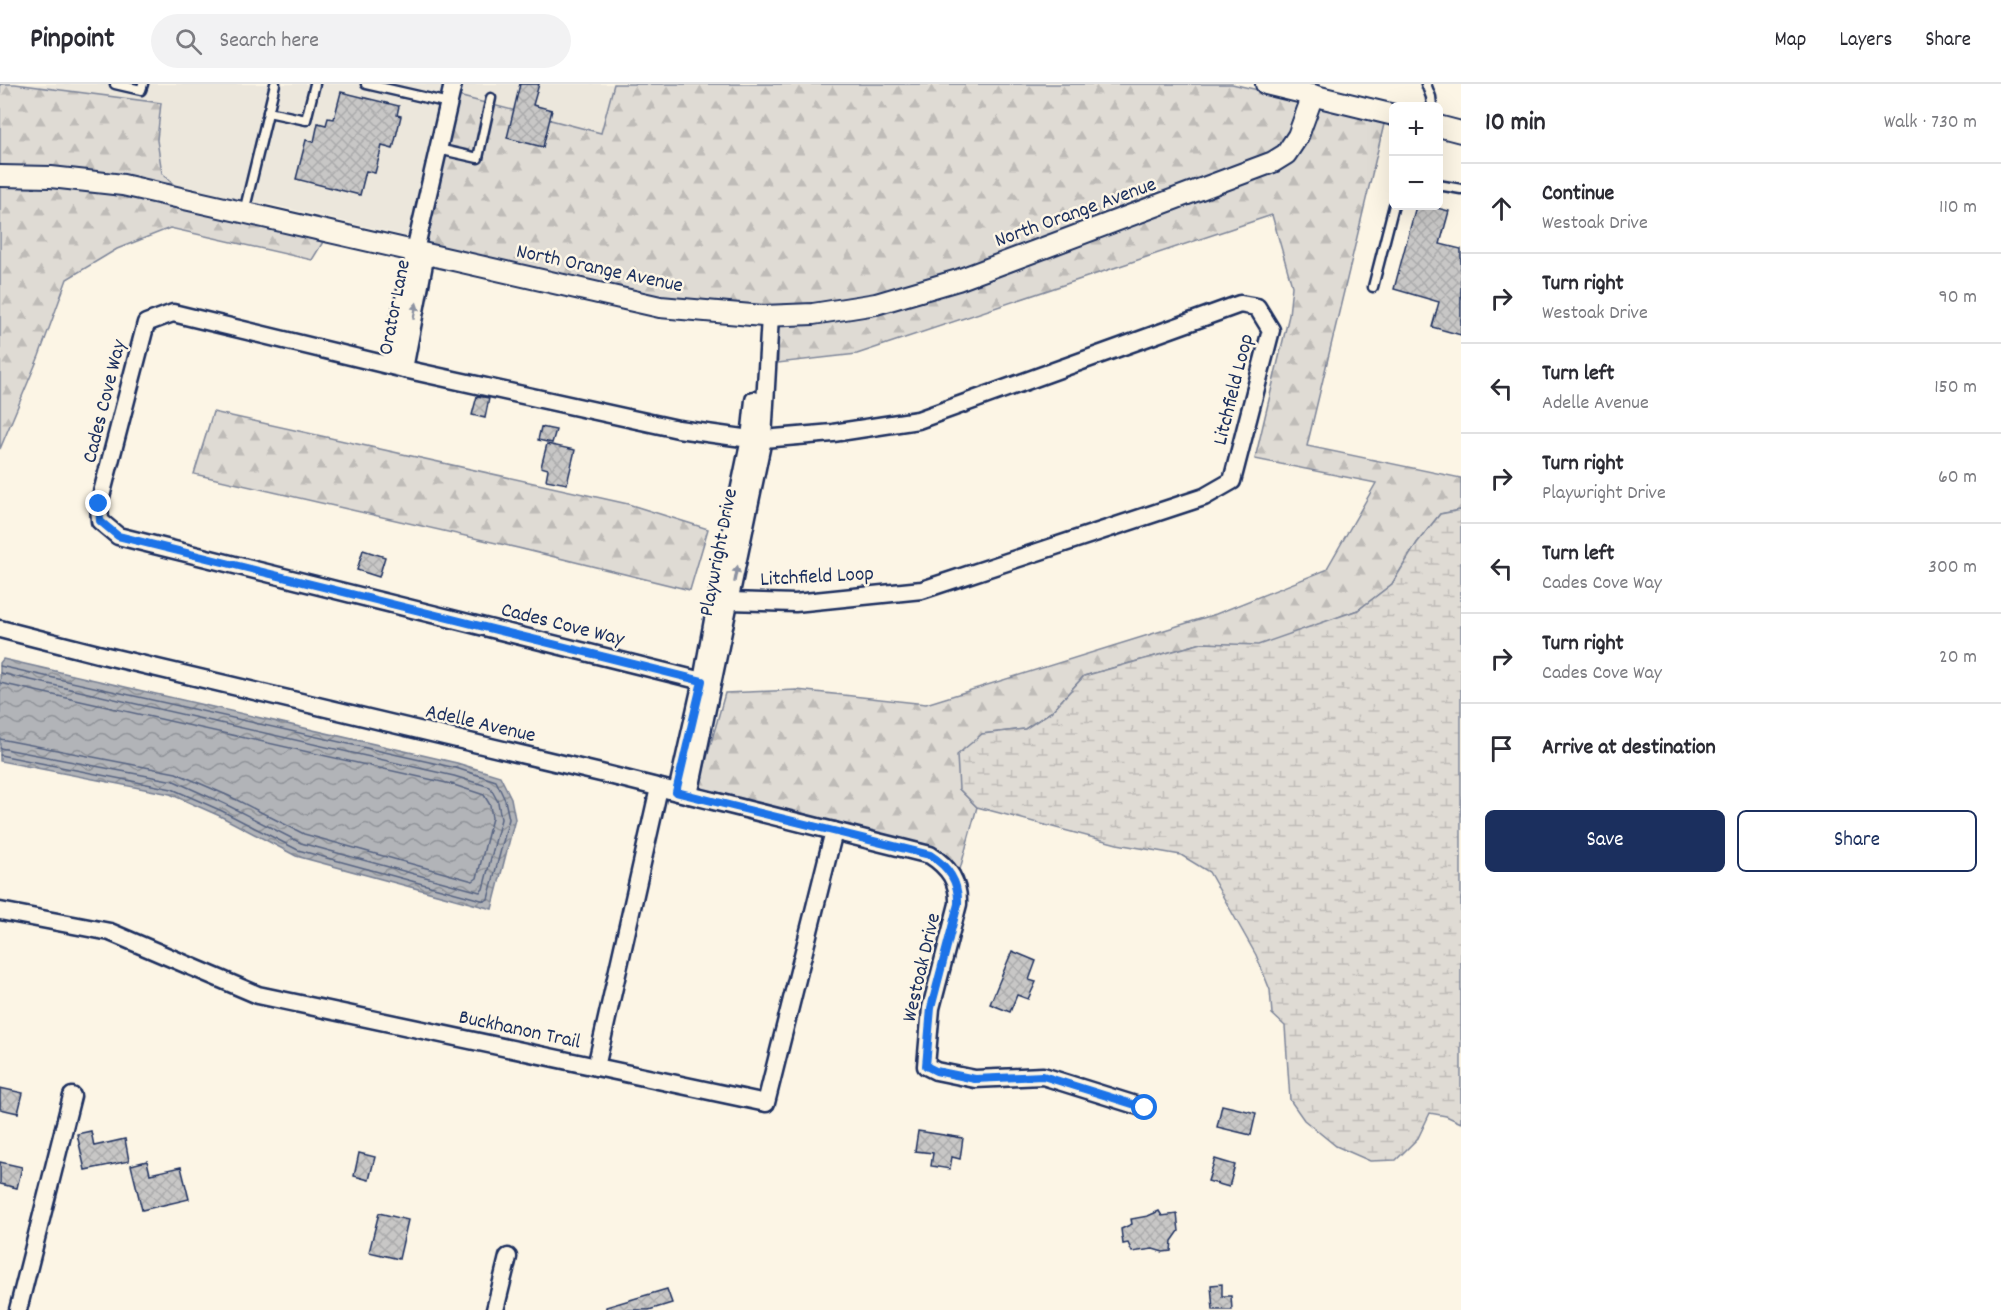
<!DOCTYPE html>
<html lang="en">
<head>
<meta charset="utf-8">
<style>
	:root { --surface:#fff; --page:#f2f2f3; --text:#2b2b33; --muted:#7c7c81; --line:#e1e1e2; --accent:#1b2f5e }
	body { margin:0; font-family:Dekko,sans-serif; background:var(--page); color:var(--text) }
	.controls { position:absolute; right:18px; top:18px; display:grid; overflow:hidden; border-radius:9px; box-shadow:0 6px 24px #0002 }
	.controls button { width:54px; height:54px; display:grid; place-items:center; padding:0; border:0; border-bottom:2px solid var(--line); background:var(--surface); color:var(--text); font:30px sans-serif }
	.stop { position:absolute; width:18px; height:18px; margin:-14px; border:4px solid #1a73e8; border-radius:50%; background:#fff }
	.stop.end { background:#1a73e8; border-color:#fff; box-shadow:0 2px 6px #0008 }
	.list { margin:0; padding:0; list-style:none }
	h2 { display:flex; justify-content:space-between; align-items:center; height:78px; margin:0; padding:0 24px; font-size:26px }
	h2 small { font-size:20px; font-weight:400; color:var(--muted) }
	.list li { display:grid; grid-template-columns:39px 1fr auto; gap:18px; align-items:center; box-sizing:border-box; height:90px; padding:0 24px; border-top:2px solid var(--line) }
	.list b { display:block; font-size:22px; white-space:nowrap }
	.list p { margin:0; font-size:20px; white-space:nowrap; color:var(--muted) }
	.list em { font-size:20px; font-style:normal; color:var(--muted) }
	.actions { display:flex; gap:12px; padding:18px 24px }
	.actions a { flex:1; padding:14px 0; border:2px solid var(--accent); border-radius:9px; text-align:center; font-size:21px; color:var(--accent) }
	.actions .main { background:var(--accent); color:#fff }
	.icon { flex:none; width:33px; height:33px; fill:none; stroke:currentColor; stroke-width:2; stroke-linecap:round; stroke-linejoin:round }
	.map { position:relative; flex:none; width:1461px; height:1226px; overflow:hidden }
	header { display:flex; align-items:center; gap:36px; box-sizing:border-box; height:84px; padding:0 30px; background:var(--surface); border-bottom:2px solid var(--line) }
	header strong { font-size:28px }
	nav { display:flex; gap:33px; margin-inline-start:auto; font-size:21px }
	.search { width:420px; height:54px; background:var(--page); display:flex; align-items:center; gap:15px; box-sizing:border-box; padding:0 21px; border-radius:33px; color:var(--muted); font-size:22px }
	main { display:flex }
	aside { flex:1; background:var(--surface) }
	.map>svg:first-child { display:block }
</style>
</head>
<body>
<header>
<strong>Pinpoint</strong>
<div class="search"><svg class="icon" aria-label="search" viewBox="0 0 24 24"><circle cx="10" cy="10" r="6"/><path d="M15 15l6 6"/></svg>Search here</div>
<nav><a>Map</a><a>Layers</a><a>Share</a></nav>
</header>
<main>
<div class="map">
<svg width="1461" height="1226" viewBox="0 0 1461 1226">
	<defs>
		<pattern id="forest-firs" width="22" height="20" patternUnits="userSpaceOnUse" patternTransform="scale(1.5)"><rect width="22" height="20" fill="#dfdbd4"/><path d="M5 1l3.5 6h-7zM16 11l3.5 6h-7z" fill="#bfbcb8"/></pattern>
		<pattern id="wetland-marsh" width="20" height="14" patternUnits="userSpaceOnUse" patternTransform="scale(1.5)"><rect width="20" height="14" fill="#dfdbd4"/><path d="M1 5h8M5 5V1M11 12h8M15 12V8" fill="none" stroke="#bfbcb8"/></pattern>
		<pattern id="water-waves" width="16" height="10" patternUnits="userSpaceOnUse" patternTransform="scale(1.5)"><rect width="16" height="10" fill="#b2b4b8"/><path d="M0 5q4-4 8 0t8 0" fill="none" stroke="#909399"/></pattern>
		<pattern id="building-cross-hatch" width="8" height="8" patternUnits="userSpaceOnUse" patternTransform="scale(1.5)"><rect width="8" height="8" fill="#c8c7c6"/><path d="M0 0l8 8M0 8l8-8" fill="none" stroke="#ababac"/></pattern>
	</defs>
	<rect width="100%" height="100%" fill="#fcf5e5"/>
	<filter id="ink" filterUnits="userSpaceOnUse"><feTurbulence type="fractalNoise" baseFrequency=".0167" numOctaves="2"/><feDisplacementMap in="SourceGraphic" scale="12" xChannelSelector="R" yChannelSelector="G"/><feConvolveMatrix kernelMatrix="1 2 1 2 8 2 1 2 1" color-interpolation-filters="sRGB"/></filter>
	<g filter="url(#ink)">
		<g fill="#ece7dc">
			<polygon points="15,0 445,0 410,153 268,120 211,114 179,106 162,89 157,56 161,19"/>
			<polygon points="461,0 614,0 601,49 458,12"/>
		</g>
		<g fill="url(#forest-firs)" stroke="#7d8599" stroke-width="1.5">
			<polygon points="0,0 15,0 161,19 157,56 162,89 179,106 0,85"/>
			<polygon points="614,0 1232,0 1302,16 1290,49 1280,65 955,189 874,214 812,223 770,225 661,216 424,162 458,12 601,49"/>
			<polygon points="1318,19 1385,36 1307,362 1461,394 1461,426 1440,430 1417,459 1392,500 1358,526 1258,562 1202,559 1084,592 1051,628 1025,645 982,650 959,705 977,723 959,789 950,776 698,706 725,609 797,606 926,620 1216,530 1326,486 1376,399 1255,375 1289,231 1292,202 1272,131 857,270 778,279 778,238 815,237 1277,85"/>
			<polygon points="0,99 122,108 323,158 312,176 170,144 117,165 67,195 39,272 0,365"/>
			<polygon points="213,328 628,420 708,445 690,506 518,464 194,390"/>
		</g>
		<polygon fill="url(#wetland-marsh)" stroke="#7d8599" stroke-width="1.5" points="1461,426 1461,1039 1446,1032 1430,1029 1418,1054 1396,1076 1370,1077 1336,1062 1304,1036 1290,1016 1285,942 1272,930 1270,906 1256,871 1209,788 1181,771 1117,760 977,723 959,705 957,671 982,650 1025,645 1051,628 1084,592 1202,559 1258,561 1358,526 1392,500 1417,459 1440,430"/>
		<polygon fill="url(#water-waves)" stroke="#767f94" stroke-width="1.5" points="3,575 457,679 500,692 511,714 515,735 492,825 296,772 220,732 170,710 0,677 0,579"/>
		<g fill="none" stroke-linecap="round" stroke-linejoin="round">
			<g stroke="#576482" stroke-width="1.5">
				<polyline points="0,582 456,684 496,697 505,716 509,735 488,815 485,817 298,766 222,727 172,705 0,671"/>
				<polyline points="0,589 454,692 490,703 498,718 501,735 483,805 480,808 301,759 225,720 174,697 0,664"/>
				<polyline points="0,599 451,700 484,711 490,721 492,734 477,794 473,797 304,750 229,712 176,689 0,655"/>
			</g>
		</g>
		<g fill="url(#building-cross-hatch)" stroke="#1b2f5e" stroke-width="1.5">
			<polygon points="520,0 539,0 533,21 552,26 543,63 507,54"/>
			<polygon points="341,8 399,22 397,31 401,32 393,65 382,62 375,89 366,87 360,111 296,95 306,56 314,58 318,39 326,41 328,34 334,35"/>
			<polygon points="1416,122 1429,122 1449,127 1440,160 1461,165 1461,251 1432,243 1439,218 1394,205"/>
			<polygon points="477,312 489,314 485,334 472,331"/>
			<polygon points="541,343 556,346 552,359 538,356"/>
			<polygon points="547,360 575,366 567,400 546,396 548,385 541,383"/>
			<polygon points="363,466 385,473 379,493 357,486"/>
			<polygon points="1012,867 1036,877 1029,896 1036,898 1028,915 1017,911 1010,928 990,920"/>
			<polygon points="0,1004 23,1009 18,1029 0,1025"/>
			<polygon points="1222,1021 1256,1029 1251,1051 1217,1043"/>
			<polygon points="91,1047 94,1062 125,1055 129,1077 85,1086 77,1050"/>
			<polygon points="918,1047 963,1054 960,1075 952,1073 950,1085 931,1082 933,1069 915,1067"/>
			<polygon points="359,1069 375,1073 369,1096 354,1092"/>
			<polygon points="1215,1075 1235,1081 1229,1103 1208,1097"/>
			<polygon points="147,1077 150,1090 181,1083 189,1115 142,1126 131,1081"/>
			<polygon points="0,1078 22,1083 17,1104 0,1100"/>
			<polygon points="1159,1127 1162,1132 1177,1130 1179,1147 1172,1157 1171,1167 1163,1168 1153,1165 1132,1168 1128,1159 1123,1160 1121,1145 1132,1140 1131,1135 1148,1132"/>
			<polygon points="379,1129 408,1136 399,1175 369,1168"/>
			<polygon points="1222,1200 1222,1212 1231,1212 1232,1226 1213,1226 1211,1201"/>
			<polygon points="667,1205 672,1219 649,1226 606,1226 606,1223"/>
		</g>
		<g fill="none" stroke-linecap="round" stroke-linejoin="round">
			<defs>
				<g id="service">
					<polyline points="115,0 141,6 143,0"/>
					<polyline points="366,0 449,19"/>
					<polyline points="1426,0 1431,13 1432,22"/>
					<polyline points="268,28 306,36 315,0"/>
					<polyline points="438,65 478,74 491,14"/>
					<polyline points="1438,101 1461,105"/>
					<polyline points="244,128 275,0"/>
					<polyline points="1373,203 1394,121"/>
				</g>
				<g id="minor">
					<polyline points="389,281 453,0"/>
					<polyline points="404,285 426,169"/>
					<polyline points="717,514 730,517 795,519 922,506 1204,413 1232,397 1271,246 1257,223 1240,220 918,336 833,349 763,355"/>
					<path d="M 0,545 L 98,570 L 605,690 L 930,771 C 949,783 959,798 958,820 L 931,924 L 926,982 L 936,987 L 975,995 L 1043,992 L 1145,1024"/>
					<polyline points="702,597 118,452 100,437 99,420 146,239 173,229 404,285 678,345 750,355"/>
					<polyline points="677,708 702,597 717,514 750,355 754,316"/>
					<polyline points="689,711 763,355 770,232"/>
					<polyline points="0,827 110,848 258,911 766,1019 834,747"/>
					<polyline points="596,983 659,704"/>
					<polyline points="18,1226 72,1012"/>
					<polyline points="495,1226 508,1173"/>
				</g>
				<g id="tertiary">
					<polyline points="1266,0 1394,31"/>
					<polyline points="1438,42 1461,48"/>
					<polyline points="0,92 51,93 123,101 660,223 763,232 813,230 876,220 958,196 1273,78 1286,70 1298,52 1313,11"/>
				</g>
			</defs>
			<use href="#service" stroke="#1b2f5e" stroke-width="13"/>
			<use href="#minor" stroke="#1b2f5e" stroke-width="21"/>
			<use href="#tertiary" stroke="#1b2f5e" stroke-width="24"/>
			<use href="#service" stroke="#fcf5e5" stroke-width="8"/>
			<use href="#minor" stroke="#fcf5e5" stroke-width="16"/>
			<use href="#tertiary" stroke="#fcf5e5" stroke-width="20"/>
		</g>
		<defs><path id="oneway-solid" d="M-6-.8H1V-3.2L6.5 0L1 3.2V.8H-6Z" transform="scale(1.5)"/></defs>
		<g fill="#8c92a2">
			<use href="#oneway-solid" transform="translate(415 227) rotate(-79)"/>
			<use href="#oneway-solid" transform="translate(736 490) rotate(-79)"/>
		</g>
	</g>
	<g fill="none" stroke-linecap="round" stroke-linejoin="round" filter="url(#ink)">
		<path stroke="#1a73e8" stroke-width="8" d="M 99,420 L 100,437 L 118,452 L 702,597 L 676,708 L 930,771 C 949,783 959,798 958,820 L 931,924 L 926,982 L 936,987 L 975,995 L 1043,992 L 1145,1024"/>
	</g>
	<g text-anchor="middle" stroke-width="5" stroke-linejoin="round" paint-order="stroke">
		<g font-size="21" fill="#1b2f5e" stroke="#fcf5e5">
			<text transform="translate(1075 127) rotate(-20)" y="7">North Orange Avenue</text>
			<text transform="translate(600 183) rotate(12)" y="7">North Orange Avenue</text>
			<text transform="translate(393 223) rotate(-79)" y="7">Orator Lane</text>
			<text transform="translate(1232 305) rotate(-76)" y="7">Litchfield Loop</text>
			<text transform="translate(103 317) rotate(-76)" y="7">Cades Cove Way</text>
			<text transform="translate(717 468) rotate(-79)" y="7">Playwright Drive</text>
			<text transform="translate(817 491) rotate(-3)" y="7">Litchfield Loop</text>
			<text transform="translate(563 539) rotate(14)" y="7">Cades Cove Way</text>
			<text transform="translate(481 638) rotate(13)" y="7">Adelle Avenue</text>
			<text transform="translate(920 883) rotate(-77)" y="7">Westoak Drive</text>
			<text transform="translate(520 944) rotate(12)" y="7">Buckhanon Trail</text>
		</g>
	</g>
</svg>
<div class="controls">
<button>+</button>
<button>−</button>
</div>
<div class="stop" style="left:1145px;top:1024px"></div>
<div class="stop end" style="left:99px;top:420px"></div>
</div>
<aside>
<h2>10 min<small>Walk · 730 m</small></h2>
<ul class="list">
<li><svg class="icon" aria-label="ahead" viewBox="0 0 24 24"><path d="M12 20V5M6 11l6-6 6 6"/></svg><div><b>Continue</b><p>Westoak Drive</p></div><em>110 m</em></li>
<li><svg class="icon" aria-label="right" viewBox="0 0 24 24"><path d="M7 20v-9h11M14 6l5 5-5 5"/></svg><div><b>Turn right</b><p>Westoak Drive</p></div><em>90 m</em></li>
<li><svg class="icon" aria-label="left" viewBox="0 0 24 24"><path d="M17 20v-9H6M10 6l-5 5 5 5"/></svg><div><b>Turn left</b><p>Adelle Avenue</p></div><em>150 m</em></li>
<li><svg class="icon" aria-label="right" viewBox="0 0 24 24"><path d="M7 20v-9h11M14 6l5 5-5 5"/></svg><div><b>Turn right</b><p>Playwright Drive</p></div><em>60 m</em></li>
<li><svg class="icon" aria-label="left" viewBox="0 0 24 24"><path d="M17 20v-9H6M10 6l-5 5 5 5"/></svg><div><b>Turn left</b><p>Cades Cove Way</p></div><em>300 m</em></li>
<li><svg class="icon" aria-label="right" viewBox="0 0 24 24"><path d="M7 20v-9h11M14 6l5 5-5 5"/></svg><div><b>Turn right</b><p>Cades Cove Way</p></div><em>20 m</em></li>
<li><svg class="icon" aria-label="arrive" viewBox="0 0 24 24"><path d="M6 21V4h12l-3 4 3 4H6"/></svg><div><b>Arrive at destination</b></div></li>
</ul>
<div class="actions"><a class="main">Save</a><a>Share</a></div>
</aside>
</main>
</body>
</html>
